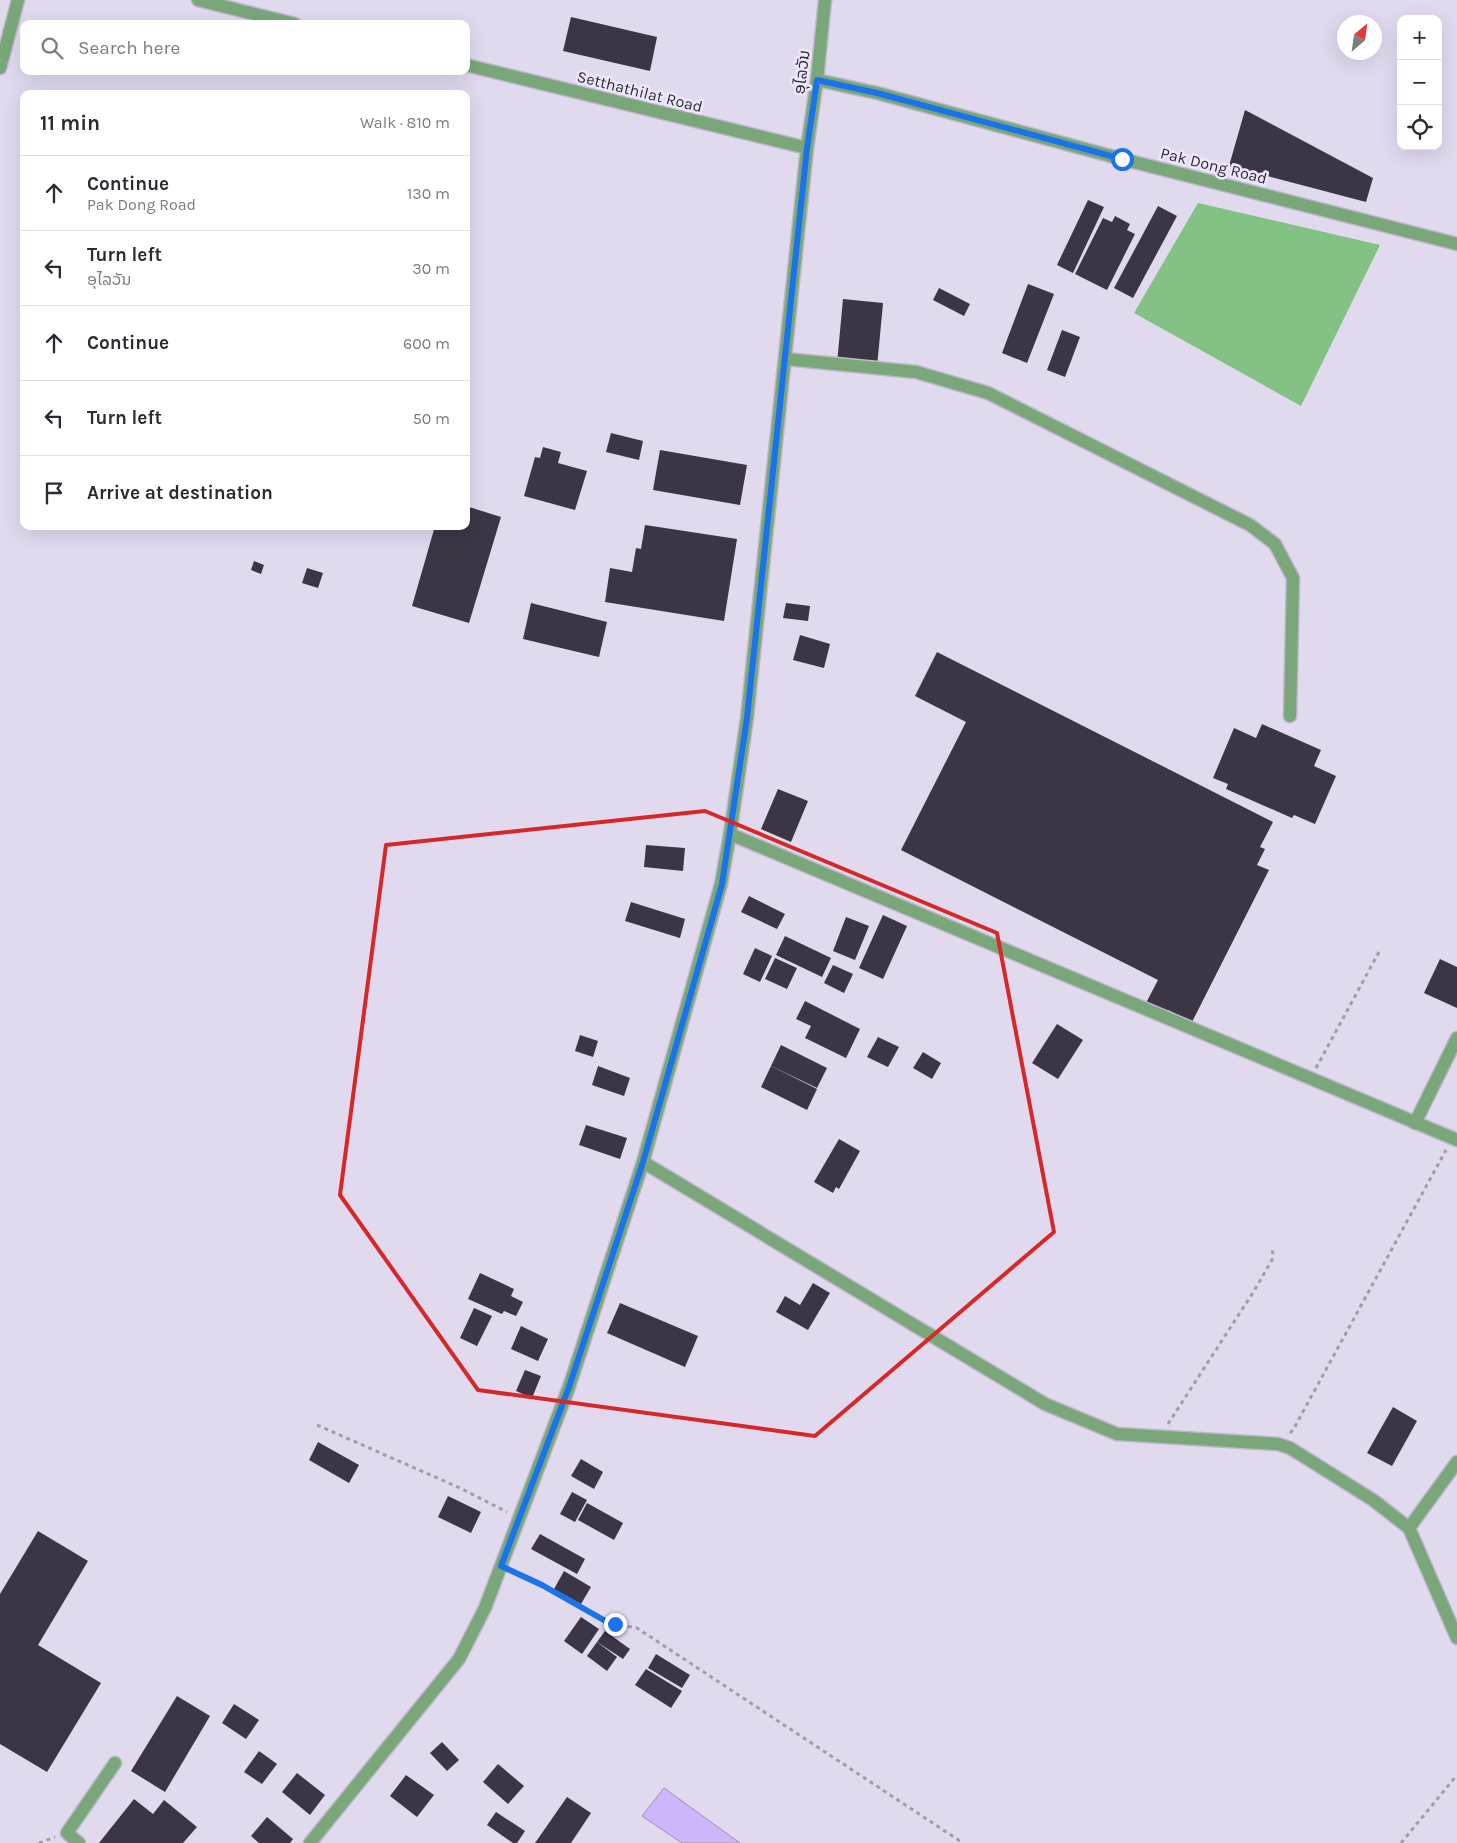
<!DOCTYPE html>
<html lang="en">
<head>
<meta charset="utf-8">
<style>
	:root { --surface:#fff; --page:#f2f2f3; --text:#2b2b33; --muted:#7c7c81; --line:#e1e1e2 }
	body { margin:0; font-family:Karla,"Noto Sans Lao",sans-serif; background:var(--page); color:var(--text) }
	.controls { position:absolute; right:15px; top:15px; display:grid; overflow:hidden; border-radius:10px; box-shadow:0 5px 20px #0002 }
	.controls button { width:45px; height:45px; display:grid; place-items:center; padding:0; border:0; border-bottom:1px solid var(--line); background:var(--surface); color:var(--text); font:25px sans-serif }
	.compass { position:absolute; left:1337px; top:15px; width:45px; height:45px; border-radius:50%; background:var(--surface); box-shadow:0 5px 20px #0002; rotate:29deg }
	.stop { position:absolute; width:15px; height:15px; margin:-11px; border:4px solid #1a73e8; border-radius:50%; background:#fff }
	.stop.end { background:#1a73e8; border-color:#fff; box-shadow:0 1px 5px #0008 }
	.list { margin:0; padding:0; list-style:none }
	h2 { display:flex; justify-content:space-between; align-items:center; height:65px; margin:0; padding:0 20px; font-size:21px }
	h2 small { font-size:16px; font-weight:400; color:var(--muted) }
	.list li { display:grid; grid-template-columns:32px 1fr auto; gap:15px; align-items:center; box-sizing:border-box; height:75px; padding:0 20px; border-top:1px solid var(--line) }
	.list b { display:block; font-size:19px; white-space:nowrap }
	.list p { margin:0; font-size:16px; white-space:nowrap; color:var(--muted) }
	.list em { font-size:16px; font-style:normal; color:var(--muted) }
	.icon { flex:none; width:28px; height:28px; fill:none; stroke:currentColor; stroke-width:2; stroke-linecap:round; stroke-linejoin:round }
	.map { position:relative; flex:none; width:1457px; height:1843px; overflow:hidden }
	.search { position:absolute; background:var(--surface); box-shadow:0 5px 20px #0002; left:20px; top:20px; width:450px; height:55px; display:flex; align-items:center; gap:12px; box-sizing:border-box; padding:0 18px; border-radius:10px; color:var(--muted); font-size:19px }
	.panel { position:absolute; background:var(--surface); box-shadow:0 5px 20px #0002; left:20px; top:90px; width:450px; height:440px; border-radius:10px }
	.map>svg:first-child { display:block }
</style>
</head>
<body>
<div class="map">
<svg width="1457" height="1843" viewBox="0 0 1457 1843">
	<rect width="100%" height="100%" fill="#e1daef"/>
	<polygon fill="#83c185" points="1198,203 1380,245 1301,406 1134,313"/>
	<polygon fill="#ceb6fa" stroke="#9e8dbf" points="664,1788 740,1843 682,1843 642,1816"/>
	<g fill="#3b3545">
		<polygon points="571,17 657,37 650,71 563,51"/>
		<polygon points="1245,110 1373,178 1366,202 1229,166"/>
		<polygon points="1088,200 1104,207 1073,273 1057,265"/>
		<polygon points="1158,206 1177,216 1133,298 1114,288"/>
		<polygon points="1115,216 1130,224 1127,230 1135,234 1107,290 1075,274 1103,218 1112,222"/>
		<polygon points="1028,284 1054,294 1027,363 1002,353"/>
		<polygon points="939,288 970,304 964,316 933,300"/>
		<polygon points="843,299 883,303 877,367 837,363"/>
		<polygon points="1062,330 1080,337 1065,377 1047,370"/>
		<polygon points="611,433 643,441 639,460 606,452"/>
		<polygon points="543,447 561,452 558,463 587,471 575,510 524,496 535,457 540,458"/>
		<polygon points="660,450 747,465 740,505 653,490"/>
		<polygon points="466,506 501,517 469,623 412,606 435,526 466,526"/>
		<polygon points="645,525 737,539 724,621 605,602 610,568 632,572 636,548 641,549"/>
		<polygon points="254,561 264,565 261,574 251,570"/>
		<polygon points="307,568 323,573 318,588 302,583"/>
		<polygon points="531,603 607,622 599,657 523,639"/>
		<polygon points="786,603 810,606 808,621 783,618"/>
		<polygon points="800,635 830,644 824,668 793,660"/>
		<polygon points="937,652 1273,822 1260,847 1265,849 1257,865 1269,870 1192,1022 1168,1010 1167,1013 1146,1003 1158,980 901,850 966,722 915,696"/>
		<polygon points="1262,724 1321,750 1314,766 1336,776 1315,824 1294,815 1292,818 1226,789 1228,784 1213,778 1234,728 1256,738"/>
		<polygon points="778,789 808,801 791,842 761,829"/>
		<polygon points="646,845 685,848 683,871 644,867"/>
		<polygon points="749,896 785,914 777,929 741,912"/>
		<polygon points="631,902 685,919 680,938 625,921"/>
		<polygon points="883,915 907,926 883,979 859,968"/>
		<polygon points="846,917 869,926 855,960 833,951"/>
		<polygon points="785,936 831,958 822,977 776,955"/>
		<polygon points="755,948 772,956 760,982 743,974"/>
		<polygon points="775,958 797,968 787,989 765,979"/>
		<polygon points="1440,959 1457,967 1457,1008 1424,993"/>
		<polygon points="833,965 853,974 844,993 824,983"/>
		<polygon points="805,1001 860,1029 846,1058 805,1038 811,1026 796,1019"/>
		<polygon points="1057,1024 1083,1040 1058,1079 1032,1063"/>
		<polygon points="580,1035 598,1041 593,1057 575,1051"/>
		<polygon points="878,1037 899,1047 888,1067 867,1057"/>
		<polygon points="781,1045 827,1068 817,1088 771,1066"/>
		<polygon points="923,1052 941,1063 932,1079 913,1068"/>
		<polygon points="598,1066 630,1078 624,1096 592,1085"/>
		<polygon points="771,1066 817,1089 807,1110 761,1087"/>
		<polygon points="586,1125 627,1138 620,1159 579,1145"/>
		<polygon points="839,1139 860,1151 839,1189 836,1187 833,1193 814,1182"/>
		<polygon points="480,1273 514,1289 511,1296 523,1302 516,1316 504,1311 502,1314 468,1299"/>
		<polygon points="813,1283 830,1293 808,1330 776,1312 785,1296 800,1305"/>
		<polygon points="620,1303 698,1336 685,1367 607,1333"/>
		<polygon points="474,1308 492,1316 477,1346 460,1338"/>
		<polygon points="521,1326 548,1339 538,1361 511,1349"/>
		<polygon points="525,1370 541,1376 532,1398 516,1391"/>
		<polygon points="1393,1407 1417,1421 1392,1466 1367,1453"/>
		<polygon points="318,1442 359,1465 349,1483 309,1460"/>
		<polygon points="581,1459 603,1472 594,1489 571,1476"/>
		<polygon points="572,1492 587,1500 575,1522 560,1514"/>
		<polygon points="448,1496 481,1512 471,1533 438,1517"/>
		<polygon points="587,1503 623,1523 614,1540 578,1520"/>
		<polygon points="38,1531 88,1561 38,1645 101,1683 47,1772 0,1744 0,1594"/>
		<polygon points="540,1534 585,1559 577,1574 531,1549"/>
		<polygon points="564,1571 591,1587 581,1604 554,1589"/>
		<polygon points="581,1617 599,1629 582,1654 564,1641"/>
		<polygon points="605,1631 630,1649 623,1659 597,1642"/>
		<polygon points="597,1642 617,1657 607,1671 587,1656"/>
		<polygon points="656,1654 690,1675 682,1688 648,1668"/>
		<polygon points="646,1669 682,1691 671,1708 635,1685"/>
		<polygon points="177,1696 210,1716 165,1792 131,1771"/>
		<polygon points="234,1704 259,1720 246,1739 222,1723"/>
		<polygon points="442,1742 459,1760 447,1771 430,1753"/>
		<polygon points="259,1751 277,1764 262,1784 244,1772"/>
		<polygon points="498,1764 524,1786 508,1804 483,1782"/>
		<polygon points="297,1773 325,1795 310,1815 282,1792"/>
		<polygon points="406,1775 434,1795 417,1817 390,1796"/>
		<polygon points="567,1797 591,1813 571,1843 535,1843"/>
		<polygon points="134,1799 153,1814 164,1800 197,1827 183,1843 99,1843"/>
		<polygon points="496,1812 525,1831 517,1843 513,1843 487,1825"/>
		<polygon points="267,1817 293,1839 290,1843 259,1843 251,1836"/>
	</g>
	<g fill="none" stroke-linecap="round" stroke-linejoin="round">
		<defs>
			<g id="minor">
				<polyline points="198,0 295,24"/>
				<polyline points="466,65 807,148"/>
				<polyline points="0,68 18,0"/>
				<polyline points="817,80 877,93 1122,159 1457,244"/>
				<polyline points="786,359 916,372 988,393 1250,525 1275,544 1293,578 1290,716"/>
				<polyline points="730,834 1457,1140"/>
				<polyline points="1415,1123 1457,1038"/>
				<polyline points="643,1162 1045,1404 1117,1434 1278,1444 1290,1448 1373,1500 1409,1528 1457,1638"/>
				<polyline points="1409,1528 1457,1462"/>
				<polyline points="79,1843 67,1833 115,1763"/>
				<polyline points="310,1843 459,1659 485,1608 569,1387 643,1162 721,884 730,834 747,718 807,148 817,80 825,0"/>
			</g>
		</defs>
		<use href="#minor" stroke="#bdb7ca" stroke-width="15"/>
		<g stroke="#a19cac" stroke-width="3" stroke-dasharray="4 4" stroke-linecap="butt">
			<polyline points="1316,1068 1379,952"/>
			<polyline points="1168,1424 1254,1291 1272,1260 1273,1248"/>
			<polyline points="317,1425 460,1488 507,1512"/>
			<polyline points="1290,1433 1293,1430 1446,1150"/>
			<polyline points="513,1572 542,1585 609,1623 637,1628 963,1843"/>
			<polyline points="39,1843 55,1837"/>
			<polyline points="1401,1843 1457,1775"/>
		</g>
		<use href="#minor" stroke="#79a77a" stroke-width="12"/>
	</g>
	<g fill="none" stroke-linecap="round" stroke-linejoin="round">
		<polyline stroke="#1a73e8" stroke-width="6" points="615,1624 609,1623 542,1585 501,1566 569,1387 643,1162 722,884 747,718 807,148 817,80 877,93 1122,159"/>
	</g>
	<path fill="none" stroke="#d62828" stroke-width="4" stroke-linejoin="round" d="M 705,811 L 997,933 L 1054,1232 L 815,1436 L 478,1390 L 340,1195 L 386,845 Z"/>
	<g text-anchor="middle" stroke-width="5" stroke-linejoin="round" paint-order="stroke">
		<g font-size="16" fill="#2f2c34" stroke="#eee7fc">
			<text transform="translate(801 72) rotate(-83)" y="6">ອຸໄລວັນ</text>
			<text transform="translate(640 91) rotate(14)" y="6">Setthathilat Road</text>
			<text transform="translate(1214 165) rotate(14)" y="6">Pak Dong Road</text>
		</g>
	</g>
</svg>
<div class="controls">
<button>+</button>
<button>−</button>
<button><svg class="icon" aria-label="locate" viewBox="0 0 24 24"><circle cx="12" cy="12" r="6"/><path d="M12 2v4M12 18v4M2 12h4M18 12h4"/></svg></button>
</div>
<svg class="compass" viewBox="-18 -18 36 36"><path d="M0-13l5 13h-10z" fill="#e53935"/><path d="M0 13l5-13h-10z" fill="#7c7c81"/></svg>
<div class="stop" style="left:1122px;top:159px"></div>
<div class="stop end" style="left:615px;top:1624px"></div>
<div class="search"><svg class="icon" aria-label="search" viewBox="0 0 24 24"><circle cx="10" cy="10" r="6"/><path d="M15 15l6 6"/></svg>Search here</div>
<section class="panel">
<h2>11 min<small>Walk · 810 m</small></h2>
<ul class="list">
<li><svg class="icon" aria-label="ahead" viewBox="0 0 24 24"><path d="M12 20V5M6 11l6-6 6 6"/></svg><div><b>Continue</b><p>Pak Dong Road</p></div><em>130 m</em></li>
<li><svg class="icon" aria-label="left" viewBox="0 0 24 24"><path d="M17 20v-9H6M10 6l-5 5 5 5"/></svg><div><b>Turn left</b><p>ອຸໄລວັນ</p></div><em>30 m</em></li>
<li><svg class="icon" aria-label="ahead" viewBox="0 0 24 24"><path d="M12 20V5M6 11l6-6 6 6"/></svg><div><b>Continue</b></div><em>600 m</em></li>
<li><svg class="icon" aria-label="left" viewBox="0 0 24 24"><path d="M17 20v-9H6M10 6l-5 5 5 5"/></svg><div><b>Turn left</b></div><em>50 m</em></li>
<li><svg class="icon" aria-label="arrive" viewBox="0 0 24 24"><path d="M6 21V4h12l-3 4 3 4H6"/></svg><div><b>Arrive at destination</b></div></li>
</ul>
</section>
</div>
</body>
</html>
